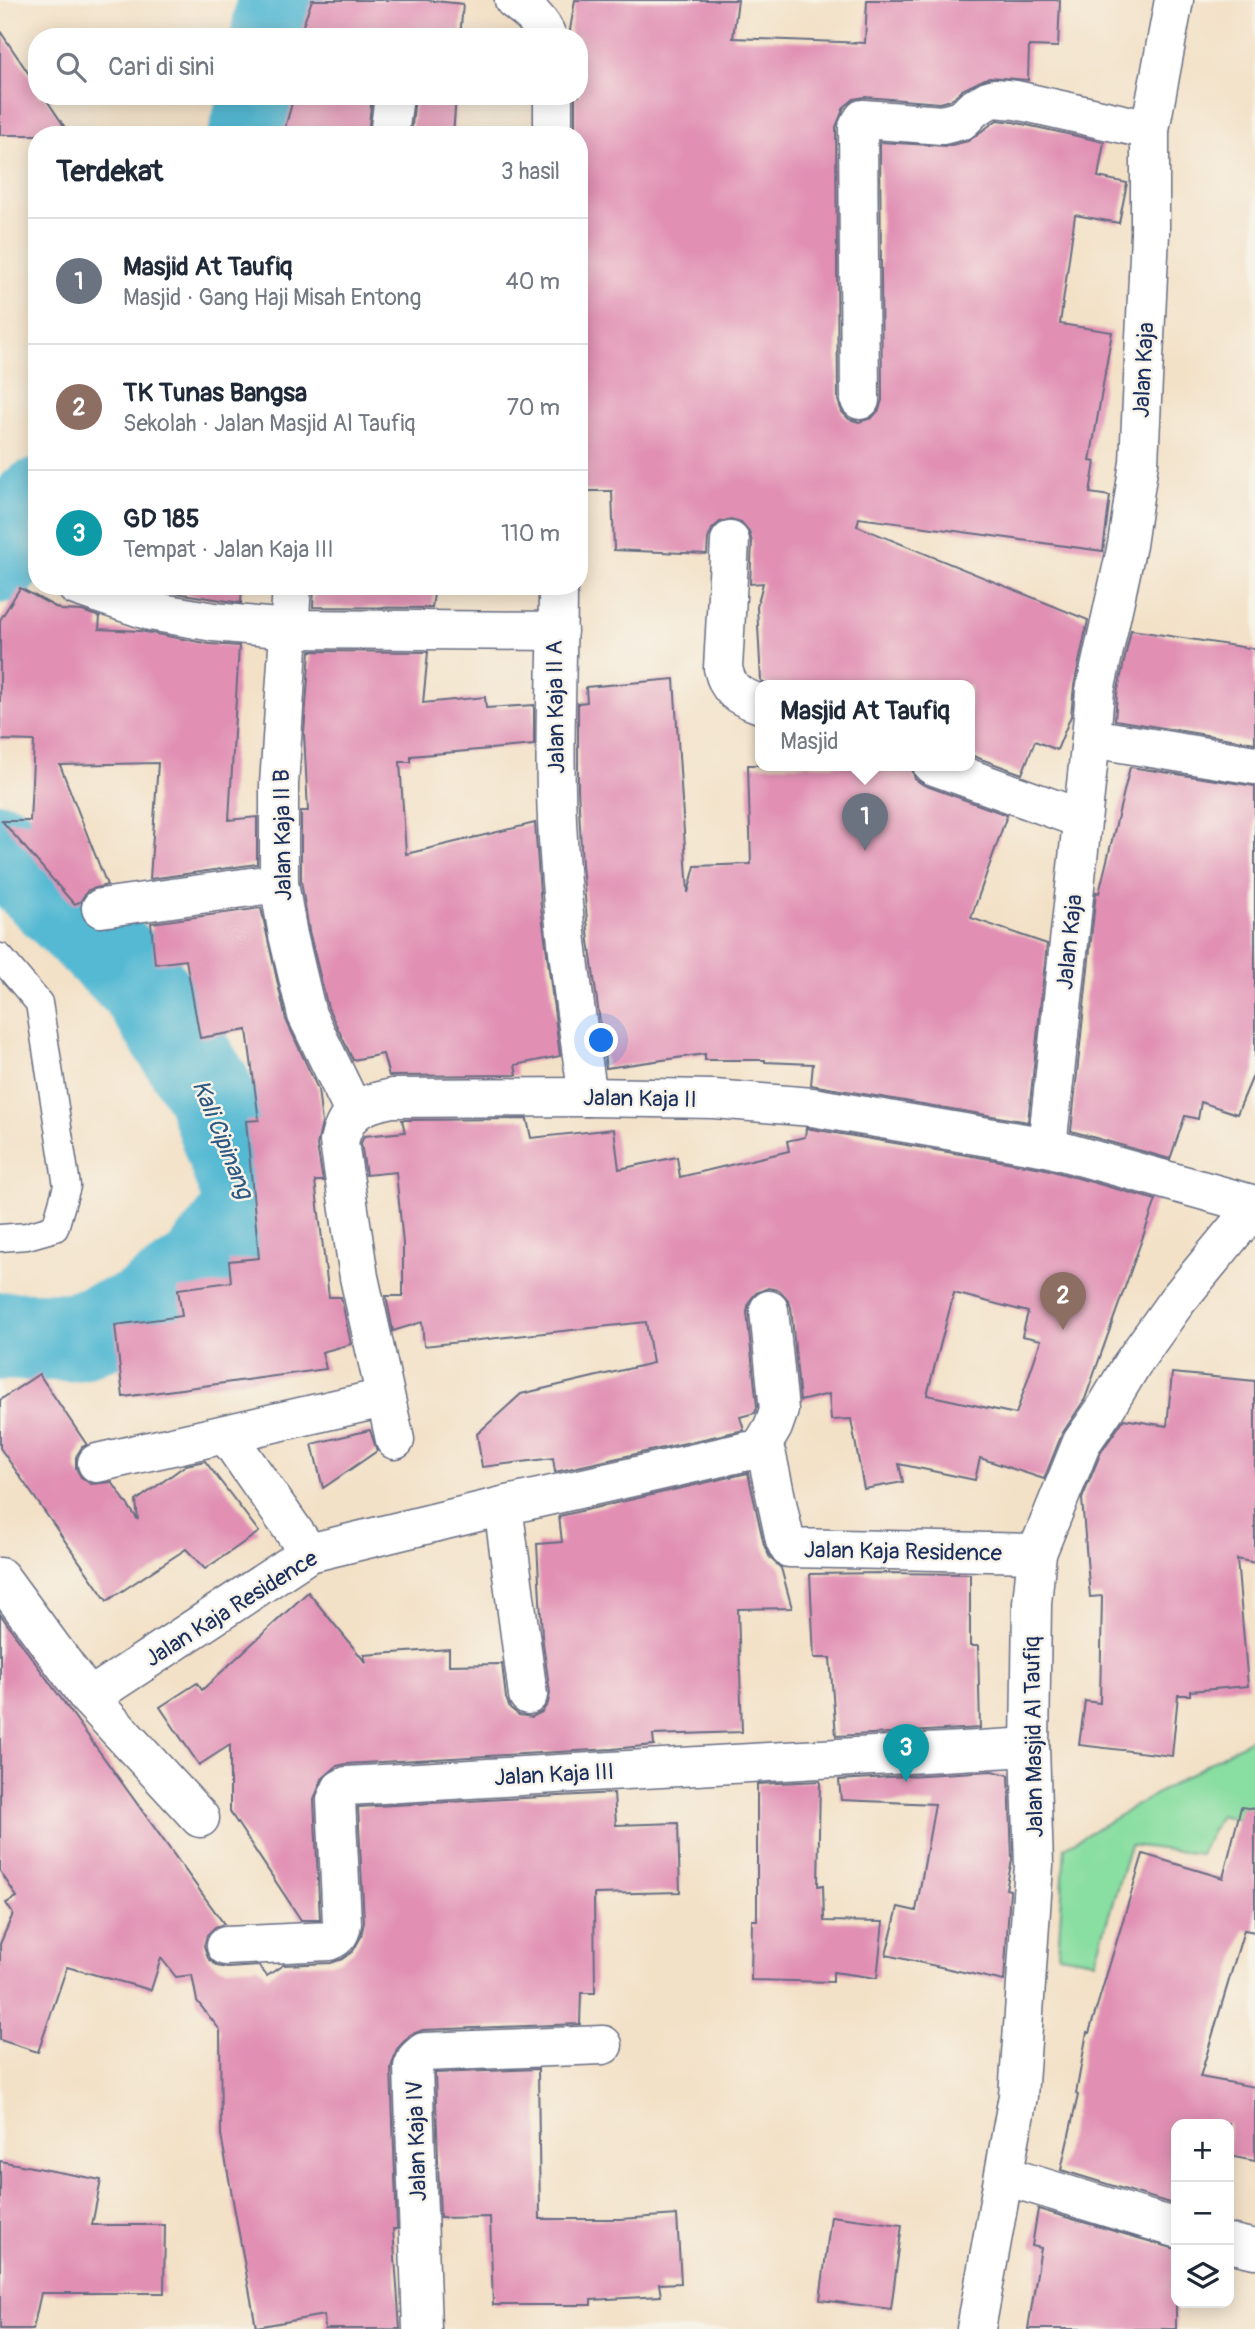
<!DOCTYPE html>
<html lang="id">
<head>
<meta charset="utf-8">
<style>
	:root { --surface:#fff; --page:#f6f6f7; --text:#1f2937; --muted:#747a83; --line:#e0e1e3; --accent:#b5179e }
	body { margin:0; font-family:Pangolin,sans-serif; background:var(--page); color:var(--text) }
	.controls { position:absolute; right:21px; bottom:21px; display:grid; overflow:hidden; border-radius:14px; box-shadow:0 4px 18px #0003 }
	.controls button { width:63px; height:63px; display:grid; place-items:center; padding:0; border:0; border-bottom:2px solid var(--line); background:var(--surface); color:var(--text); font:35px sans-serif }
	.you { position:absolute; left:602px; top:1041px; width:24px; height:24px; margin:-18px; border:5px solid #fff; border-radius:50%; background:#1a73e8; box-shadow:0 0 0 10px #1a73e833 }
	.badge { display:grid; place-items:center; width:46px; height:46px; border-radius:50%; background:var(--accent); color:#fff; font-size:23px; font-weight:700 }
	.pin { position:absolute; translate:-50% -58px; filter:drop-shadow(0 2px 4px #0008) }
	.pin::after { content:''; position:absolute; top:37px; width:24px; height:21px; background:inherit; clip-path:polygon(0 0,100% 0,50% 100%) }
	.popup { position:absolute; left:755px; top:680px; width:220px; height:91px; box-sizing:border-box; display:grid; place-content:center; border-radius:14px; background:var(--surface); filter:drop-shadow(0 2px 5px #0005); font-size:23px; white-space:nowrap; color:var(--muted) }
	.popup b { font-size:26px; color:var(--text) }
	.popup::after { content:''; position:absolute; left:50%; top:100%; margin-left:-14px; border:14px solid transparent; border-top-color:var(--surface) }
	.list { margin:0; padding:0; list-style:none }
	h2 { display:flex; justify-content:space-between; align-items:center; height:91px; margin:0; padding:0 28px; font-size:30px }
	h2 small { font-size:23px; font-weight:400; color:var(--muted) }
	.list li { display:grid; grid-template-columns:46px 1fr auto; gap:21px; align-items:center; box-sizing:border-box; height:126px; padding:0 28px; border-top:2px solid var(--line) }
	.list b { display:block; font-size:26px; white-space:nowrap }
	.list p { margin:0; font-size:23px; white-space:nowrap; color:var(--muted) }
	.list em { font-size:23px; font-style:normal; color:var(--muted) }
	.icon { flex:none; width:38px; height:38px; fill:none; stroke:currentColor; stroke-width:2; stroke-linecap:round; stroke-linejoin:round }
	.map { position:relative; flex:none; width:1255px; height:2329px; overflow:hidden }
	.search { position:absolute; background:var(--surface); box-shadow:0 4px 18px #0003; left:28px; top:28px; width:560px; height:77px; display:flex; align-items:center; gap:18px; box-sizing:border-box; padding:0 24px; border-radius:28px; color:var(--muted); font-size:26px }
	.panel { position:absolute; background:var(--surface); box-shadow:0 4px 18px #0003; left:28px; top:126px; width:560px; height:469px; border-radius:28px }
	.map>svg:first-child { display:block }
</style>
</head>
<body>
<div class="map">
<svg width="1255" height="2329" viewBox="0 0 1255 2329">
	<rect width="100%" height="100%" fill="#f7f3e8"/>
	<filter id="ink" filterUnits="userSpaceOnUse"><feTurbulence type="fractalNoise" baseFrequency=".0143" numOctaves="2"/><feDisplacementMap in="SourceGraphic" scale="14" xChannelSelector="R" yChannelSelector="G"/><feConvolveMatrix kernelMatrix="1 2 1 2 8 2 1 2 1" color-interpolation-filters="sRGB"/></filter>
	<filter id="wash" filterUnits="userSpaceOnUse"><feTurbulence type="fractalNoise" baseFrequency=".00686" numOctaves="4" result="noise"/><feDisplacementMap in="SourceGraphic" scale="28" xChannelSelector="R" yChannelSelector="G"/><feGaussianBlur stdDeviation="1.57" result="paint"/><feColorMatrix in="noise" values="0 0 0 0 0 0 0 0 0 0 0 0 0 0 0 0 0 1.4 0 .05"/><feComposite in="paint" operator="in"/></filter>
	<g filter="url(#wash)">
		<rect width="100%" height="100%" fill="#f3e1c7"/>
		<polygon fill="#89dea1" stroke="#528680" stroke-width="2" points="1252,1738 1255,1738 1255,1827 1243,1821 1220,1815 1200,1854 1130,1845 1095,1961 1058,1955 1065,1847"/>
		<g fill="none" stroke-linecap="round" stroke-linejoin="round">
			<g stroke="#55b9d3" stroke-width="89">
				<polyline points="275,37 281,0"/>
				<polyline points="253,135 263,96"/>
				<polyline points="0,559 37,503"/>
				<polyline points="0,847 143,986 208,1089 251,1208 201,1271 137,1315 73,1337 0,1336"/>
			</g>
		</g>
		<g id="blocks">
			<g fill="#e190b4" fill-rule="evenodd">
				<polygon points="312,0 425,0 463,4 460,37 299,37"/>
				<polygon points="575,0 738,0 733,38 865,43 867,0 1060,0 1058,47 1029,46 1028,80 989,77 962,90 951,100 940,103 865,97 854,99 844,107 836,127 838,400 842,412 849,419 859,422 872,418 879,410 882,400 880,142 947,146 968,141 997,120 1013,122 1104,142 1098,177 1127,183 1119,223 1075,215 1060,324 1112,332 1090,461 1095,462 1090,493 1110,496 1103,551 859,518 857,526 1088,620 1074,686 1071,716 1057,750 1035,741 1022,774 970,755 970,685 770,685 761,681 757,607 763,583 750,584 752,542 749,531 741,522 731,519 720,522 712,529 708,539 707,554 614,550 612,491 582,491 579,135 575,135 575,96 579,96 579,37 570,37 570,30"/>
				<polygon points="0,31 37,86 37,96 44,96 70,135 0,135"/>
				<polygon points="294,96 372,96 368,135 283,135"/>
				<polygon points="415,96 456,96 453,135 411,135"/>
				<polygon points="177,586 242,586 241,603 176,593"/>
				<polygon points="314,586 435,586 432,608 313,607"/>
				<polygon points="20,588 61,610 82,611 100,617 99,629 140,631 210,644 239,646 229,820 257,817 257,864 150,879 158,763 60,765 107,885 88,890 80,902 74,904 2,821 30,821 34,741 0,740 0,620"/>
				<polygon points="1131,630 1255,649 1255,743 1115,720 1117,694"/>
				<polygon points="310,651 428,652 423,703 485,697 486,708 534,705 534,745 411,756 411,762 400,762 406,854 535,823 541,907 560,1056 515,1065 517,1075 389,1076 383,1054 353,1060 328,1008 309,931 301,881 301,811 308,811 304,733"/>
				<polygon points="674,679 688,893 695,866 751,864 748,765 911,765 915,779 924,785 1007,815 971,918 1047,944 1028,1122 811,1085 813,1064 765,1062 765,1060 705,1060 705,1054 606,1068 589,941 582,865 578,788 578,703 587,702 586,687"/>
				<polygon points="1130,767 1255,786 1255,1071 1237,1114 1201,1102 1198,1119 1185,1116 1170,1159 1071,1131 1096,892 1099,893"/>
				<polygon points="261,908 286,1020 318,1089 322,1123 317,1145 323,1181 315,1181 329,1297 341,1297 351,1344 322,1352 326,1369 123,1397 115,1325 182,1316 178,1289 231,1282 229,1261 259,1258 246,1121 259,1120 247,1030 200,1038 186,960 155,964 151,923"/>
				<path d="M 527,1119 L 531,1138 L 614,1129 L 619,1169 L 677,1157 L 680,1177 L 789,1151 L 787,1141 L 805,1137 L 806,1128 L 1042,1168 L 1156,1200 L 1085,1399 L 1062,1434 L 1044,1479 L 980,1458 L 975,1480 L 899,1464 L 903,1482 L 864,1489 L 851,1419 L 831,1420 L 829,1394 L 800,1401 L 791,1307 L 786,1297 L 779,1290 L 768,1288 L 756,1293 L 749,1302 L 747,1312 L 757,1407 L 755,1413 L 740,1417 L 744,1430 L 555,1472 L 553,1458 L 482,1467 L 477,1434 L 521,1394 L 653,1363 L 646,1322 L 424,1346 L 422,1322 L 393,1331 L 386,1296 L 403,1296 L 403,1244 L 396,1172 L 366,1175 L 361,1143 L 364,1136 L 405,1132 L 402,1120 ZM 954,1293 L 1028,1312 L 1022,1336 L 1041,1340 L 1016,1414 L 927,1395 Z"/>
				<polygon points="1172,1373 1255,1381 1255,1563 1237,1559 1248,1686 1190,1691 1190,1695 1178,1695 1172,1756 1079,1745 1085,1701 1100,1703 1102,1596 1090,1597 1082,1499 1101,1452 1124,1419 1167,1426"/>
				<polygon points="39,1374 87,1445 82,1447 76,1457 76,1468 81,1477 91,1484 112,1482 138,1520 136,1501 186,1465 205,1461 259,1532 205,1569 186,1549 107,1601 0,1448 0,1400"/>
				<polygon points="370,1430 377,1451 323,1488 312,1444"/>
				<polygon points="748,1473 764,1545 770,1558 781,1568 792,1608 738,1609 742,1732 653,1735 654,1745 612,1749 346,1764 337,1766 322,1779 314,1800 320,1920 301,1920 230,1812 230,1745 199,1765 160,1707 197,1683 202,1690 308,1592 366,1663 364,1655 449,1649 449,1665 502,1664 506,1698 510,1708 519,1715 532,1717 542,1712 548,1703 550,1693 542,1636 537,1544 562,1542 559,1516"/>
				<polygon points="884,1573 970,1574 970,1646 978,1646 980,1728 836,1736 830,1658 814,1658 810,1574"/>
				<polygon points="0,1614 224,1924 215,1927 207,1935 204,1946 208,1958 217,1966 227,1968 259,1966 267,1976 283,1965 331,1963 342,1959 353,1951 361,1937 364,1922 358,1807 614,1793 616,1825 678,1823 680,1892 594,1894 595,1993 581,1993 580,2024 423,2030 410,2035 397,2049 391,2068 397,2229 393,2229 400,2329 325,2329 324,2315 256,2327 221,2135 220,2030 197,2001 192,1975 176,1977 161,1958 151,1990 67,1967 38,2052 0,2040 0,1944 13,1914 6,1903 17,1897 0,1871"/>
				<polygon points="992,1771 1009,1775 1012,1860 1006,1889 1010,1890 1004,1981 886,1955 898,1907 916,1911 935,1804 841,1800 839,1780"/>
				<polygon points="820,1781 818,1886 823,1885 824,1921 883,1922 877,1978 833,1972 833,1982 751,1980 752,1920 757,1920 757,1784"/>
				<polygon points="1241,1807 1255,1809 1255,1932 1244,1930 1200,2077 1255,2087 1255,2161 1229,2156 1229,2124 1176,2124 1176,2205 1061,2170 1078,2095 1076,2094 1087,2032 1089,2033 1143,1854 1223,1878"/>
				<polygon points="538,2069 540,2219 621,2219 677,2215 681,2283 659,2284 661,2296 591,2300 591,2305 493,2305 490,2217 440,2218 435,2073"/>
				<polygon points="0,2161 101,2180 92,2225 165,2225 164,2293 41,2293 33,2329 0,2329"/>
				<polygon points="1038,2209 1176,2249 1176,2329 1028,2329 1041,2248 1032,2246"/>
				<polygon points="831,2216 902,2225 891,2309 820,2300"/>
			</g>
		</g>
	</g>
	<g filter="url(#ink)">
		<use href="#blocks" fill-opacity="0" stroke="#676d83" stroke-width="2"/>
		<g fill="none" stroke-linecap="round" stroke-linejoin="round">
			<defs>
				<polyline id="service" points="0,957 39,1003 67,1186 55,1228 27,1236 0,1238"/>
				<g id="minor">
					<path d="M 514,0 C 527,10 542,21 547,37"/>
					<polyline points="1174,0 1150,130 1150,234 1139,462 1127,545 1095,691 1091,738 1255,765"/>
					<polyline points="553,96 553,135"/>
					<polyline points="389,135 394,96"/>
					<polyline points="860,400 858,127 863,119 942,125 962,120 973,109 988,100 995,98 1016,100 1150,130"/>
					<path d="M 730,541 L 723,668 C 728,691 738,696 760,704"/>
					<polyline points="76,586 150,611 214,622 289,629 558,631"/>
					<polyline points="292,586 279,785 279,883 288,935 307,1015 354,1112"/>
					<path d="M 558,586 C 558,654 554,722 556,789 C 558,892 573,995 588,1097"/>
					<polyline points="932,765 1082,819"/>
					<polyline points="101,908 279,883"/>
					<polyline points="1047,1147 1091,738"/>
					<polyline points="226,1434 309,1553"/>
					<path d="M 395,1440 L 359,1277 L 339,1142 C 346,1110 363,1104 392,1098 L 588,1097 L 714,1099 L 812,1107 L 1047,1147 L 1255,1205"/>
					<polyline points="759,1451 773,1427 779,1410 769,1310"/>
					<polyline points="97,1463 384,1398"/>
					<polyline points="503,1506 528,1695"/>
					<polyline points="0,1577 89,1698 200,1818"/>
					<polyline points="89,1698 309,1553 503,1506 748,1451 759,1451 767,1456 785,1540 789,1548 1037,1553"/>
					<path d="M 226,1946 L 329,1941 C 338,1937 341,1933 342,1923 L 336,1800 L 341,1789 L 347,1786 L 1030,1747"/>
					<polyline points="1005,2176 1176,2228"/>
					<polyline points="1229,2243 1255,2249"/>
					<polyline points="422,2329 413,2067 417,2058 424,2052 603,2045"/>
				</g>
				<polyline id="tertiary" points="976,2329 1018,2096 1024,2013 1034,1865 1030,1747 1032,1603 1037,1553 1082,1442 1105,1409 1132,1364 1176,1302 1255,1206"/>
			</defs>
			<use href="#service" stroke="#676d83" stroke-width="29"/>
			<use href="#minor" stroke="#676d83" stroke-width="41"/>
			<use href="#tertiary" stroke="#676d83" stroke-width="41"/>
			<use href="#service" stroke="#fff" stroke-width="26"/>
			<use href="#minor" stroke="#fff" stroke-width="38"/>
			<use href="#tertiary" stroke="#fff" stroke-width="38"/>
		</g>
	</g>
	<g text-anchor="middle" stroke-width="5" stroke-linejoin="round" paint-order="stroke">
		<g font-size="23" fill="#1b2f5e" stroke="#f7f3e8">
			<text transform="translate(1143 370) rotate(-87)" y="8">Jalan Kaja</text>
			<text transform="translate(555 707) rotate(-91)" y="8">Jalan Kaja II A</text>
			<text transform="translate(282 835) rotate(-91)" y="8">Jalan Kaja II B</text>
			<text transform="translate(1069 942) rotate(-84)" y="8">Jalan Kaja</text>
			<text transform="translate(640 1098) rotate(1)" y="8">Jalan Kaja II</text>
			<text transform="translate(903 1551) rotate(1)" y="8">Jalan Kaja Residence</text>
			<text transform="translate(231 1608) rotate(-32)" y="8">Jalan Kaja Residence</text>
			<text transform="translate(1033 1737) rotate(-91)" y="8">Jalan Masjid Al Taufiq</text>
			<text transform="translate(554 1774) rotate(-3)" y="8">Jalan Kaja III</text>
			<text transform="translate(416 2141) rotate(-92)" y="8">Jalan Kaja IV</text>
		</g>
		<g font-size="24" font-style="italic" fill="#2c5881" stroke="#f7f3e8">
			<text transform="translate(223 1139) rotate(68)" y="8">Kali Cipinang</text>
		</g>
	</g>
</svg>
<div class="controls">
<button>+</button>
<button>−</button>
<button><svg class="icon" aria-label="layers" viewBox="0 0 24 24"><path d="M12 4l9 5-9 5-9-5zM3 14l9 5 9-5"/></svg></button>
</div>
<div class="you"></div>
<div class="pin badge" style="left:865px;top:851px;background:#6b7280">1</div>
<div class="popup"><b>Masjid At Taufiq</b>Masjid</div>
<div class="pin badge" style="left:1063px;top:1330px;background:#8d6e63">2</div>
<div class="pin badge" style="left:906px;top:1782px;background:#0f9aa8">3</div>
<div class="search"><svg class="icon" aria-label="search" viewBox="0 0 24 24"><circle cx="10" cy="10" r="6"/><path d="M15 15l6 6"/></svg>Cari di sini</div>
<section class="panel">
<h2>Terdekat<small>3 hasil</small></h2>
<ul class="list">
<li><span class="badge" style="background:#6b7280">1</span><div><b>Masjid At Taufiq</b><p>Masjid · Gang Haji Misah Entong</p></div><em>40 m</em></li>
<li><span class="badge" style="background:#8d6e63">2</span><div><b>TK Tunas Bangsa</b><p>Sekolah · Jalan Masjid Al Taufiq</p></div><em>70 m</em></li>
<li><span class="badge" style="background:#0f9aa8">3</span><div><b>GD 185</b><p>Tempat · Jalan Kaja III</p></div><em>110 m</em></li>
</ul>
</section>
</div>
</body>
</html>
